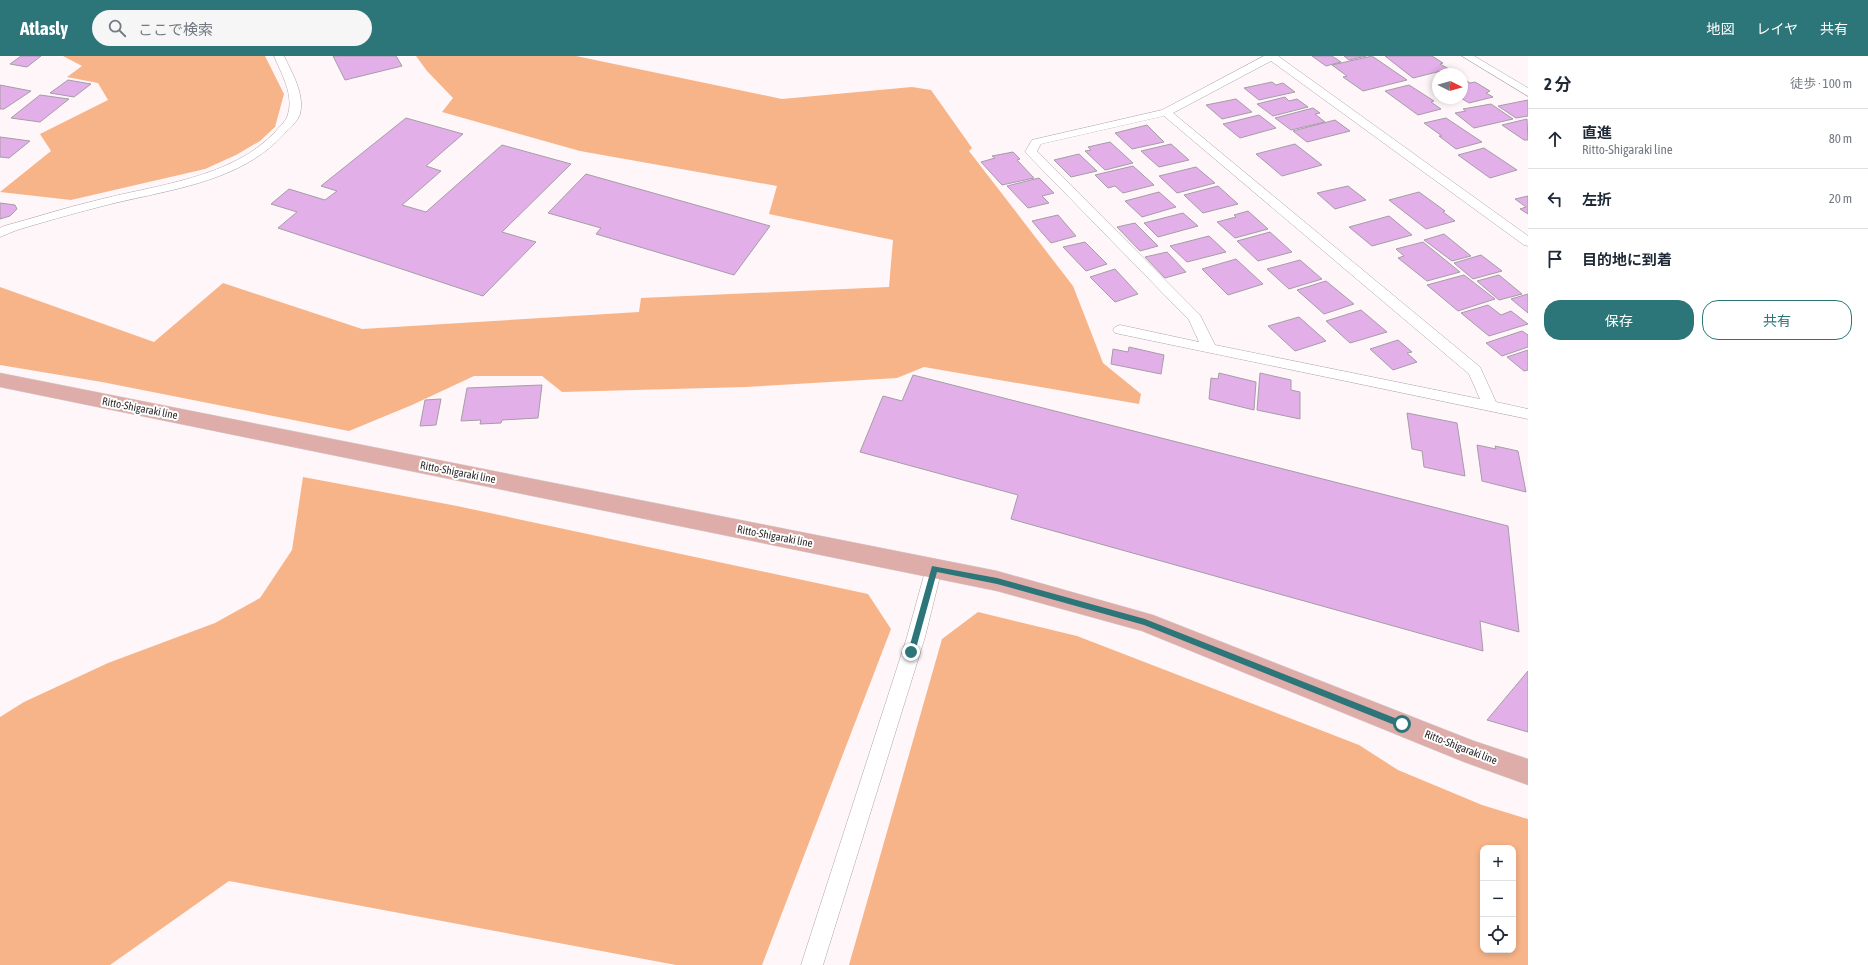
<!DOCTYPE html>
<html lang="ja">
<head>
<meta charset="utf-8">
<style>
	:root { --surface:#fff; --page:#f6f6f7; --text:#1f2937; --muted:#747a83; --line:#e0e1e3; --accent:#2c767a }
	body { margin:0; font-family:"Asap Condensed","Noto Sans JP",sans-serif; background:var(--page); color:var(--text) }
	.controls { position:absolute; right:12px; bottom:12px; display:grid; overflow:hidden; border-radius:8px; box-shadow:0 2px 6px #0003 }
	.controls button { width:36px; height:36px; display:grid; place-items:center; padding:0; border:0; border-bottom:1px solid var(--line); background:var(--surface); color:var(--text); font:20px sans-serif }
	.compass { position:absolute; left:1432px; top:12px; width:36px; height:36px; border-radius:50%; background:var(--surface); box-shadow:0 2px 6px #0003; rotate:95deg }
	.stop { position:absolute; width:12px; height:12px; margin:-9px; border:3px solid #2c767a; border-radius:50%; background:#fff }
	.stop.end { background:#2c767a; border-color:#fff; box-shadow:0 1px 4px #0008 }
	.list { margin:0; padding:0; list-style:none }
	h2 { display:flex; justify-content:space-between; align-items:center; height:52px; margin:0; padding:0 16px; font-size:17px }
	h2 small { font-size:13px; font-weight:400; color:var(--muted) }
	.list li { display:grid; grid-template-columns:26px 1fr auto; gap:12px; align-items:center; box-sizing:border-box; height:60px; padding:0 16px; border-top:1px solid var(--line) }
	.list b { display:block; font-size:15px; white-space:nowrap }
	.list p { margin:0; font-size:13px; white-space:nowrap; color:var(--muted) }
	.list em { font-size:13px; font-style:normal; color:var(--muted) }
	.actions { display:flex; gap:8px; padding:12px 16px }
	.actions a { flex:1; padding:9px 0; border:1px solid var(--accent); border-radius:16px; text-align:center; font-size:14px; color:var(--accent) }
	.actions .main { background:var(--accent); color:#fff }
	.icon { flex:none; width:22px; height:22px; fill:none; stroke:currentColor; stroke-width:2; stroke-linecap:round; stroke-linejoin:round }
	.map { position:relative; flex:none; width:1528px; height:909px; overflow:hidden }
	header { display:flex; align-items:center; gap:24px; box-sizing:border-box; height:56px; padding:0 20px; background:var(--accent); color:#fff }
	header strong { font-size:19px }
	nav { display:flex; gap:22px; margin-inline-start:auto; font-size:14px }
	.search { width:280px; height:36px; background:var(--page); display:flex; align-items:center; gap:10px; box-sizing:border-box; padding:0 14px; border-radius:22px; color:var(--muted); font-size:15px }
	main { display:flex }
	aside { flex:1; background:var(--surface) }
	.map>svg:first-child { display:block }
</style>
</head>
<body>
<header>
<strong>Atlasly</strong>
<div class="search"><svg class="icon" aria-label="search" viewBox="0 0 24 24"><circle cx="10" cy="10" r="6"/><path d="M15 15l6 6"/></svg>ここで検索</div>
<nav><a>地図</a><a>レイヤ</a><a>共有</a></nav>
</header>
<main>
<div class="map">
<svg width="1528" height="909" viewBox="0 0 1528 909">
	<rect width="100%" height="100%" fill="#fef6f9"/>
	<g fill="#f7b489" fill-rule="evenodd">
		<polygon points="63,0 265,0 284,38 275,71 260,85 236,99 205,113 71,144 0,136 51,95 40,78 108,44 98,27 67,21 82,10"/>
		<polygon points="416,0 576,0 782,43 912,31 931,34 972,92 969,95 1073,230 1103,307 1141,338 1139,348 924,311 897,322 745,331 562,336 542,320 474,320 412,349 349,375 102,326 0,309 0,231 154,286 223,227 362,273 639,256 641,242 889,231 893,184 769,158 777,130 580,95 442,56 453,42 427,15"/>
		<polygon points="303,421 457,450 868,538 891,573 762,909 676,909 229,825 110,909 0,909 0,661 24,646 108,607 215,567 260,542 292,494"/>
		<path d="M 978,556 L 1077,580 L 1359,689 L 1398,714 L 1482,749 L 1528,763 L 1528,909 L 849,909 L 942,583 ZM 1483,792 L 1513,792 L 1513,894 L 1483,894 Z"/>
	</g>
	<g fill="#e3afe9" stroke="#a59da6">
		<polygon points="21,0 41,0 27,11 10,8"/>
		<polygon points="333,0 396,0 402,10 345,24"/>
		<polygon points="1312,0 1332,0 1341,6 1326,10"/>
		<polygon points="1344,0 1366,0 1349,4"/>
		<polygon points="1372,0 1407,24 1363,35 1343,21 1347,20 1332,9"/>
		<polygon points="1385,0 1432,0 1443,7 1440,8 1449,13 1413,22"/>
		<polygon points="1462,22 1470,27 1475,26 1490,35 1486,37 1493,41 1469,47 1461,42"/>
		<polygon points="68,24 91,28 74,41 50,37"/>
		<polygon points="1272,26 1276,29 1283,27 1295,36 1259,44 1244,32"/>
		<polygon points="0,29 31,35 4,53 0,53"/>
		<polygon points="1409,29 1434,45 1431,46 1441,53 1418,59 1385,35"/>
		<polygon points="40,39 69,43 40,66 11,62"/>
		<polygon points="1285,41 1289,45 1297,43 1308,51 1273,60 1257,48"/>
		<polygon points="1236,43 1252,56 1222,63 1206,49"/>
		<polygon points="1528,44 1528,60 1516,62 1498,50"/>
		<polygon points="1491,48 1513,63 1474,72 1455,57 1466,55 1463,53"/>
		<polygon points="1313,52 1320,57 1315,58 1325,66 1291,74 1275,62"/>
		<polygon points="1259,59 1276,72 1240,82 1223,68"/>
		<polygon points="406,62 463,78 426,110 441,115 402,149 426,156 502,89 571,108 502,176 536,186 483,240 278,172 297,156 271,148 289,133 325,144 337,135 321,130"/>
		<polygon points="1446,62 1482,86 1456,93 1439,80 1442,80 1424,67"/>
		<polygon points="1527,63 1528,84 1524,84 1502,69"/>
		<polygon points="1335,64 1350,75 1307,86 1293,75"/>
		<polygon points="1147,69 1164,86 1132,93 1115,77"/>
		<polygon points="0,81 30,85 9,102 0,101"/>
		<polygon points="1110,86 1133,107 1105,114 1085,95 1091,94 1088,91"/>
		<polygon points="1171,88 1189,104 1159,111 1141,95"/>
		<polygon points="1295,88 1322,109 1282,120 1256,98"/>
		<polygon points="1484,92 1517,114 1490,122 1458,99"/>
		<polygon points="1013,96 1020,103 1017,104 1034,122 1002,129 981,106 995,102 992,100"/>
		<polygon points="1079,98 1097,115 1071,121 1054,104"/>
		<polygon points="1133,110 1154,129 1123,137 1115,130 1108,132 1095,119"/>
		<polygon points="1196,111 1215,127 1177,137 1159,120"/>
		<polygon points="586,118 770,170 734,219 596,178 601,172 548,157"/>
		<polygon points="1039,122 1054,137 1042,140 1049,147 1028,152 1007,130"/>
		<polygon points="1218,130 1238,148 1203,157 1184,139"/>
		<polygon points="1348,130 1366,144 1335,153 1317,137"/>
		<polygon points="1159,136 1176,151 1142,161 1125,145"/>
		<polygon points="1419,136 1445,155 1443,156 1455,165 1426,173 1389,144"/>
		<polygon points="1528,140 1528,158 1520,153 1526,151 1515,143"/>
		<polygon points="0,147 15,149 17,153 10,160 0,163"/>
		<polygon points="1248,155 1268,173 1235,182 1217,166 1236,161 1234,159"/>
		<polygon points="1183,157 1198,170 1158,181 1144,167"/>
		<polygon points="1058,159 1076,180 1051,187 1032,165"/>
		<polygon points="1389,160 1412,179 1372,190 1349,171"/>
		<polygon points="1135,167 1158,190 1140,195 1117,171"/>
		<polygon points="1270,176 1292,196 1258,205 1237,185"/>
		<polygon points="1444,178 1471,200 1452,205 1424,184"/>
		<polygon points="1209,180 1226,196 1187,206 1170,190"/>
		<polygon points="1085,186 1107,208 1086,215 1063,191"/>
		<polygon points="1423,186 1460,216 1427,225 1398,202 1404,200 1396,193"/>
		<polygon points="1167,196 1186,216 1165,222 1145,201"/>
		<polygon points="1481,199 1502,215 1473,223 1454,207"/>
		<polygon points="1236,203 1263,228 1228,239 1202,213"/>
		<polygon points="1300,204 1322,223 1289,233 1267,213"/>
		<polygon points="1115,213 1138,238 1115,246 1090,221"/>
		<polygon points="1464,219 1495,243 1458,255 1427,229"/>
		<polygon points="1499,219 1522,238 1499,244 1477,225"/>
		<polygon points="1326,225 1354,248 1324,258 1297,234"/>
		<polygon points="1528,238 1528,257 1511,243"/>
		<polygon points="1488,249 1501,259 1511,255 1528,268 1489,280 1461,257"/>
		<polygon points="1361,254 1387,276 1350,287 1326,265"/>
		<polygon points="1299,261 1326,285 1295,295 1268,270"/>
		<polygon points="1522,275 1528,279 1528,291 1502,300 1486,287"/>
		<polygon points="1398,284 1412,296 1407,297 1417,306 1393,314 1370,293"/>
		<polygon points="1129,291 1164,299 1161,318 1111,308 1113,293 1128,296"/>
		<polygon points="1528,294 1528,314 1524,315 1507,301"/>
		<polygon points="1219,317 1256,326 1254,354 1209,343 1211,322 1218,323"/>
		<polygon points="1260,317 1291,324 1291,334 1300,336 1300,363 1257,354"/>
		<polygon points="913,319 1508,470 1519,576 1480,565 1483,595 1011,463 1018,439 860,396 883,340 902,345"/>
		<polygon points="542,329 538,362 502,364 501,367 480,368 481,364 461,365 467,332"/>
		<polygon points="441,343 436,369 420,370 425,344"/>
		<polygon points="1407,357 1457,367 1465,420 1424,411 1422,395 1412,393"/>
		<polygon points="1477,389 1496,393 1495,390 1518,395 1526,436 1482,425"/>
		<polygon points="1528,615 1528,676 1487,664"/>
	</g>
	<g fill="none" stroke-linecap="round" stroke-linejoin="round">
		<defs>
			<g id="lane">
				<path d="M 274,0 L 284,0 C 292,17 305,38 300,58 C 298,65 290,72 285,77 C 239,129 162,134 99,151 C 71,158 44,166 17,174 C 11,176 6,179 0,181 L 0,172 L 4,170 C 34,162 64,152 94,145 C 154,129 232,123 276,75 C 280,70 287,64 288,58 C 294,38 281,17 274,0 Z"/>
				<path d="M 1264,0 L 1278,0 L 1528,180 L 1528,190 L 1524,189 L 1271,5 L 1173,57 L 1480,311 L 1496,346 L 1528,353 L 1528,363 L 1115,277 L 1113,274 L 1115,271 L 1120,269 L 1199,286 L 1189,264 L 1027,98 L 1025,96 L 1032,84 L 1036,83 L 1162,54 ZM 1164,60 L 1469,318 L 1480,343 L 1215,289 L 1200,259 L 1037,95 L 1041,88 Z"/>
				<polygon points="1462,0 1474,0 1528,32 1528,40"/>
				<polygon points="934,505 940,507 942,512 925,581 823,909 801,909 907,581 926,512 928,507"/>
			</g>
			<polygon id="primary" points="0,317 997,515 1153,559 1474,685 1528,703 1528,729 1464,706 1142,575 997,535 0,331"/>
		</defs>
		<use href="#lane" stroke="#afa3a7" stroke-width="1"/>
		<use href="#primary" stroke="#d5d4d4" stroke-width="1"/>
		<use href="#lane" fill="#fff" fill-rule="evenodd"/>
		<use href="#primary" fill="#deadaa" fill-rule="evenodd"/>
	</g>
	<polygon fill="#2c767a" points="932,510 997,522 1145,563 1405,666 1406,668 1402,672 1144,569 997,528 937,516 915,596 911,599 908,596"/>
	<g text-anchor="middle" stroke-width="4" stroke-linejoin="round" paint-order="stroke">
		<g font-size="11" fill="#2d292a" stroke="#fff">
			<text transform="translate(140 352) rotate(11)" y="4">Ritto-Shigaraki line</text>
			<text transform="translate(458 416) rotate(11)" y="4">Ritto-Shigaraki line</text>
			<text transform="translate(775 480) rotate(11)" y="4">Ritto-Shigaraki line</text>
			<text transform="translate(1461 691) rotate(21)" y="4">Ritto-Shigaraki line</text>
		</g>
	</g>
</svg>
<div class="controls">
<button>+</button>
<button>−</button>
<button><svg class="icon" aria-label="locate" viewBox="0 0 24 24"><circle cx="12" cy="12" r="6"/><path d="M12 2v4M12 18v4M2 12h4M18 12h4"/></svg></button>
</div>
<svg class="compass" viewBox="-18 -18 36 36"><path d="M0-13l5 13h-10z" fill="#e53935"/><path d="M0 13l5-13h-10z" fill="#747a83"/></svg>
<div class="stop" style="left:1402px;top:668px"></div>
<div class="stop end" style="left:911px;top:596px"></div>
</div>
<aside>
<h2>2 分<small>徒歩 · 100 m</small></h2>
<ul class="list">
<li><svg class="icon" aria-label="ahead" viewBox="0 0 24 24"><path d="M12 20V5M6 11l6-6 6 6"/></svg><div><b>直進</b><p>Ritto-Shigaraki line</p></div><em>80 m</em></li>
<li><svg class="icon" aria-label="left" viewBox="0 0 24 24"><path d="M17 20v-9H6M10 6l-5 5 5 5"/></svg><div><b>左折</b></div><em>20 m</em></li>
<li><svg class="icon" aria-label="arrive" viewBox="0 0 24 24"><path d="M6 21V4h12l-3 4 3 4H6"/></svg><div><b>目的地に到着</b></div></li>
</ul>
<div class="actions"><a class="main">保存</a><a>共有</a></div>
</aside>
</main>
</body>
</html>
